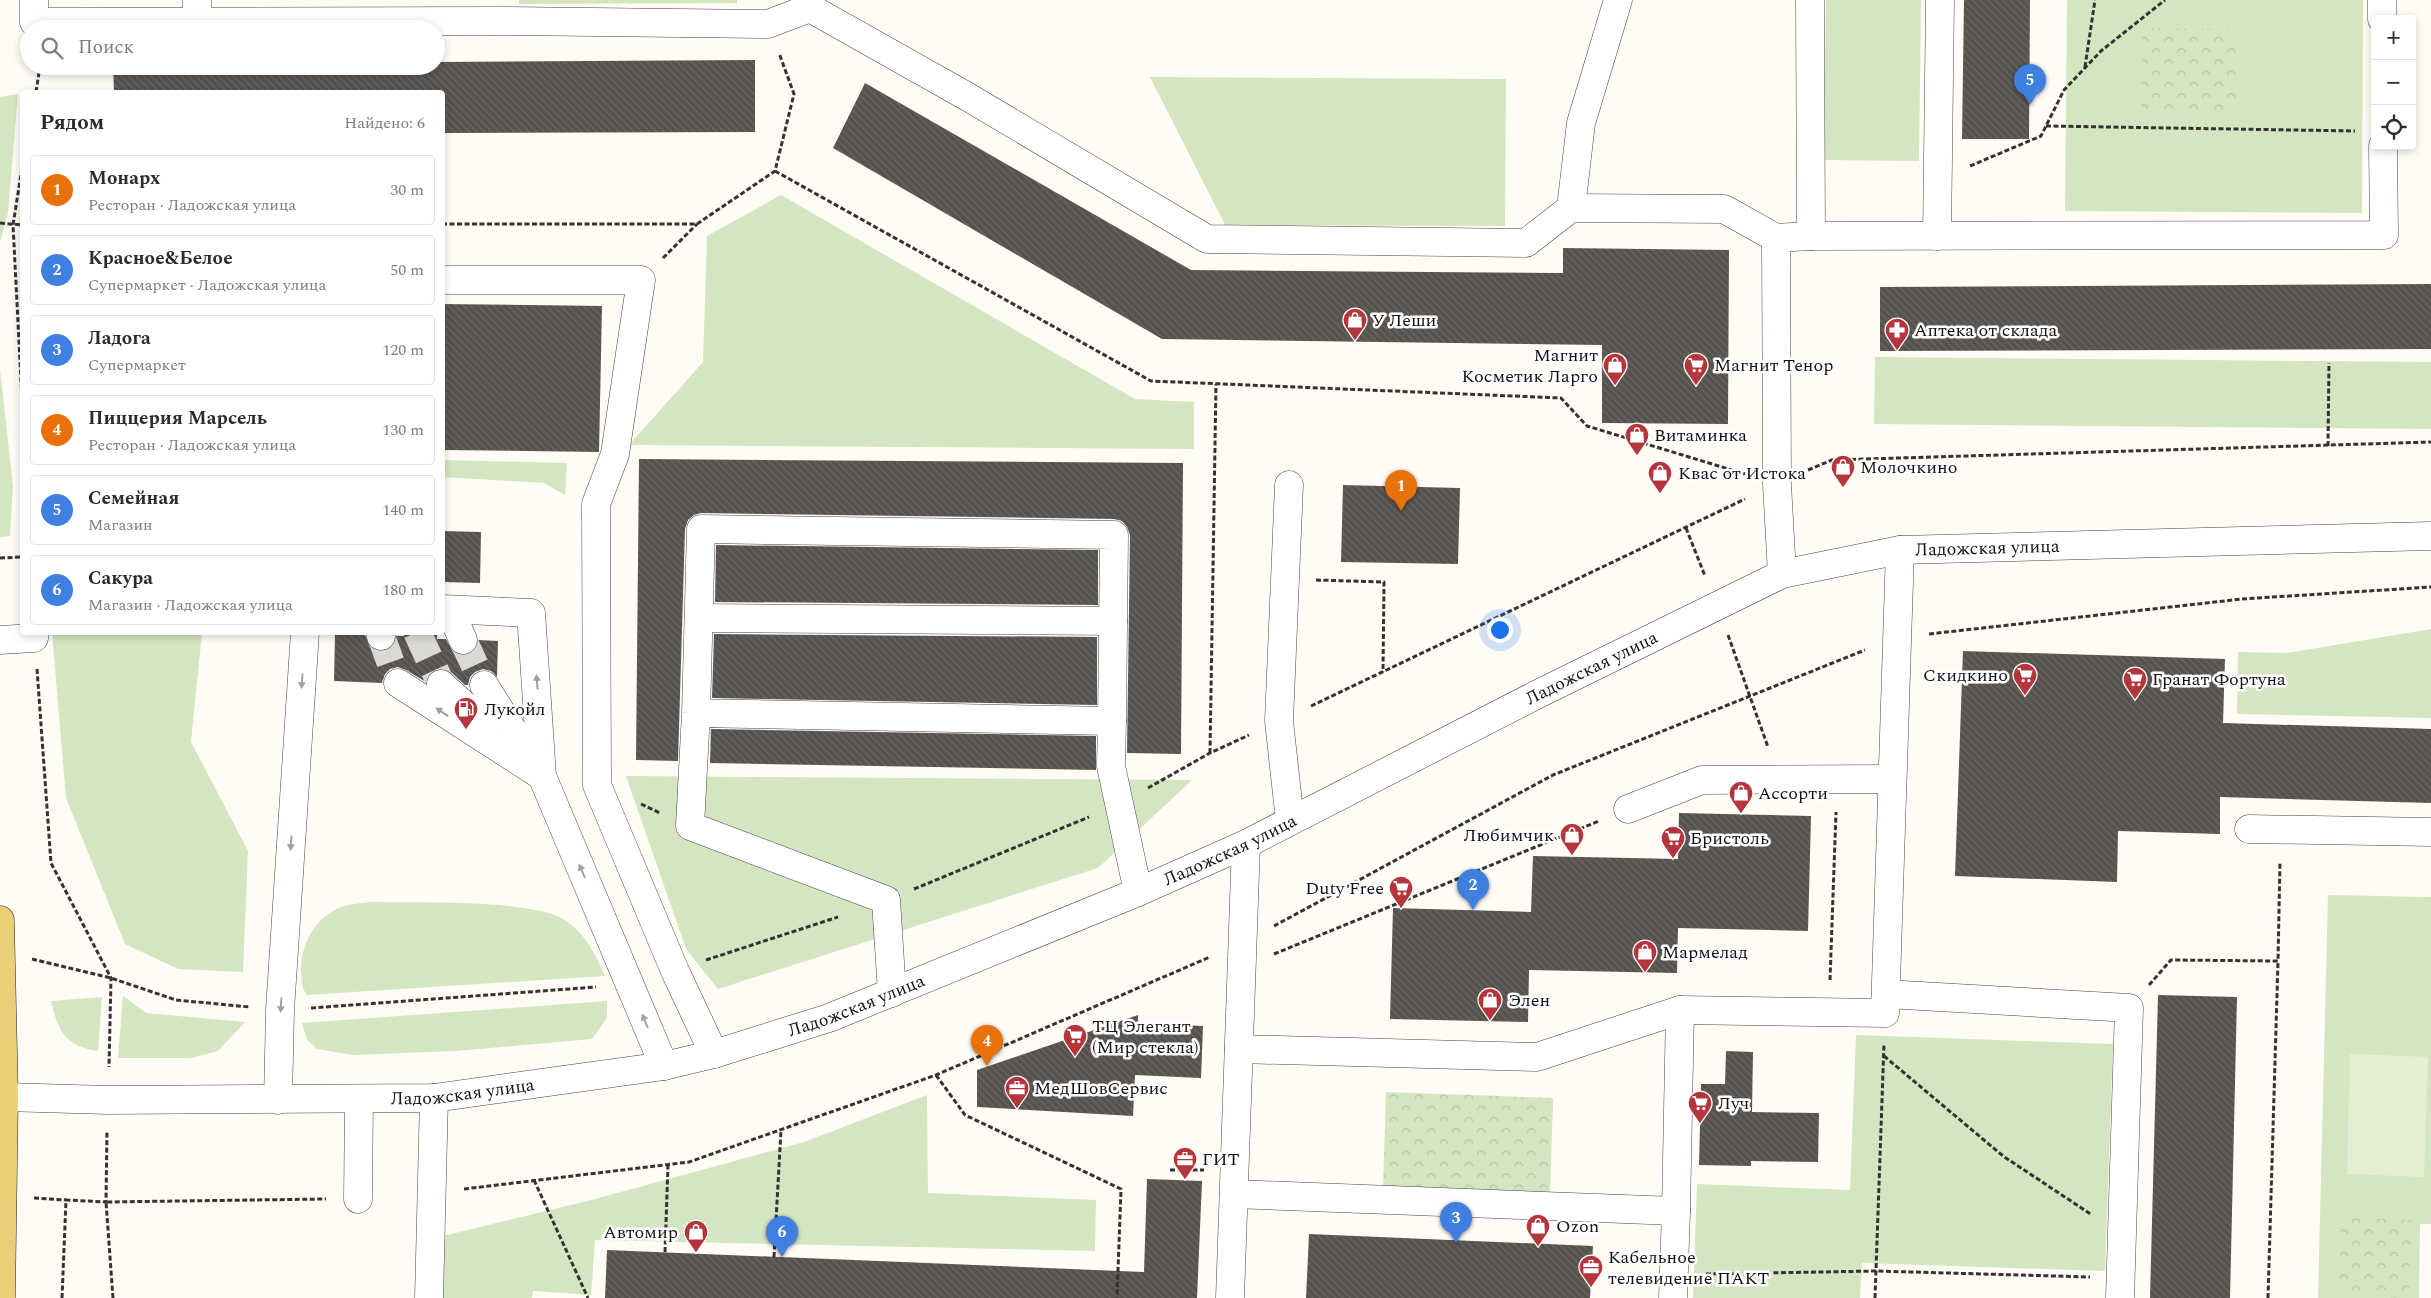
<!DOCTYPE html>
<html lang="ru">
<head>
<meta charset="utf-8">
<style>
	:root { --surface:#fff; --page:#f7f7f7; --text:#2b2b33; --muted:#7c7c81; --line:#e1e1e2; --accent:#111827 }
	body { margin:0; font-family:Spectral,serif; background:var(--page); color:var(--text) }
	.controls { position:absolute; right:15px; top:15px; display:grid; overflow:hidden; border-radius:5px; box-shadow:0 2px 8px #0003 }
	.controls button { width:45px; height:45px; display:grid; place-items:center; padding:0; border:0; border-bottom:1px solid var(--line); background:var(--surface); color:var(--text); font:25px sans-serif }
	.you { position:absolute; left:1499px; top:629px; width:18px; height:18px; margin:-12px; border:4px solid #fff; border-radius:50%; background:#1a73e8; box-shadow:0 0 0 8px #1a73e833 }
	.badge { display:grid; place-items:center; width:32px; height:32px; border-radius:50%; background:var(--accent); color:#fff; font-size:16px; font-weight:700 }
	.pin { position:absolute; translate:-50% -41px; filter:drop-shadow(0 1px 2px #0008) }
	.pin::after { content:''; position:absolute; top:26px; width:18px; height:15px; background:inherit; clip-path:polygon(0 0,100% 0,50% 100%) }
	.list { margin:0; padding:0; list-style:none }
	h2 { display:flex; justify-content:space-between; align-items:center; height:65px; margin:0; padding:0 20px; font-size:21px }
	h2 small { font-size:16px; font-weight:400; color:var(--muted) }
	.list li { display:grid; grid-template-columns:32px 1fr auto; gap:15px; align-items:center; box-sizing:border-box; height:70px; margin:0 10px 10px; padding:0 10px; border:1px solid var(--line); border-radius:5px }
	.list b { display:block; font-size:19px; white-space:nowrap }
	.list p { margin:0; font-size:16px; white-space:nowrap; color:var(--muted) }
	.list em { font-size:16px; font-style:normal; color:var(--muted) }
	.icon { flex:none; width:28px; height:28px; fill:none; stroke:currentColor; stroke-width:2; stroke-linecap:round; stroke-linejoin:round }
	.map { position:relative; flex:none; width:2431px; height:1298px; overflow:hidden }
	.search { position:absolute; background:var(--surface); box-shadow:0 2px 8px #0003; left:20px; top:20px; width:425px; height:55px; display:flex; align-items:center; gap:12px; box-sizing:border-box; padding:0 18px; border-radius:28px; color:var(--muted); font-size:19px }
	.panel { position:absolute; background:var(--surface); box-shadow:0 2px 8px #0003; left:20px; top:90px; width:425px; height:545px; border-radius:5px }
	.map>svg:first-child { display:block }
</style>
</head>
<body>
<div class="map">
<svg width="2431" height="1298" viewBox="0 0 2431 1298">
	<defs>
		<pattern id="park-crowns" width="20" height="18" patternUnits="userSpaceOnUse" patternTransform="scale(1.25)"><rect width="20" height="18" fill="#d4e6c1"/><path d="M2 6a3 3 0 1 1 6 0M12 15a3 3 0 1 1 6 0" fill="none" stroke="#b5c4a5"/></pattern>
		<pattern id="building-back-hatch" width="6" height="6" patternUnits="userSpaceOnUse" patternTransform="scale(1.25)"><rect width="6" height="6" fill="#58524e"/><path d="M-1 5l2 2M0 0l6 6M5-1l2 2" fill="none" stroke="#6b6663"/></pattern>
	</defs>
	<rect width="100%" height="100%" fill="#fefcf5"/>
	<g fill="#d4e6c1">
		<polygon points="519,0 737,0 737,3 519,4"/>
		<polygon points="1826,0 1921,0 1919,161 1824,160"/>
		<polygon points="2067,0 2363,0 2362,213 2065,211"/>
		<polygon points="1150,77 1506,79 1505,226 1225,225"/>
		<polygon points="18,94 8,213 0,242 0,97"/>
		<polygon points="781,195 1135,399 1194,402 1194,449 629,445 703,362 707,236"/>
		<polygon points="1875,357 2431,362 2431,429 1874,424"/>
		<polygon points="0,369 13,486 10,536 0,537"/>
		<polygon points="442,460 567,463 565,495 544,483 443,477"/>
		<polygon points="2431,629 2431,718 2237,714 2238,652 2287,653"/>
		<polygon points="52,633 202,633 191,742 248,851 243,972 178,969 125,944 66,798"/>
		<polygon points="626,776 1192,780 1098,868 718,989 686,949"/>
		<polygon points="2328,895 2431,897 2431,1224 2420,1224 2419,1298 2318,1298"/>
		<path d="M 372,902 C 416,903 531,899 565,920 C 585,933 596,955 605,976 L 307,995 C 301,987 302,980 301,970 C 301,943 316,917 341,907 C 350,904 362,903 372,902 Z"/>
		<polygon points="123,996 146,1013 245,1022 218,1051 191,1058 118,1058"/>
		<path d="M 102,997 L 98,1051 C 65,1046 58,1031 51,1001 Z"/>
		<polygon points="607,1001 607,1018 592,1039 456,1051 353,1055 317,1049 307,1040 302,1023"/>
		<polygon points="1856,1035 2113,1044 2105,1271 1862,1263 1860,1298 1693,1298 1697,1184 1850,1190"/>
		<polygon points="927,1095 928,1193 1096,1200 1095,1251 595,1240 591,1295 533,1291 532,1298 442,1298 443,1236 595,1199 804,1142"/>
	</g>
	<g fill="url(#park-crowns)">
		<polygon points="2142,28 2237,29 2236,114 2141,112"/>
		<polygon points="1386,1092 1553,1098 1550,1194 1383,1189"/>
		<polygon points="2341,1218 2411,1220 2409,1298 2339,1296"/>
	</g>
	<polygon fill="#e5eed2" points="2350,1054 2428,1057 2424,1177 2347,1174"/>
	<g fill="url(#building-back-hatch)">
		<polygon points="1964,0 2030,0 2029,139 1962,139"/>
		<polygon points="755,60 755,132 442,133 442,92 114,92 113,66 436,66 436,62"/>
		<polygon points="865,83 1191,270 1563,273 1563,248 1729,250 1728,424 1602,423 1602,345 1162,339 833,148"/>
		<polygon points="2431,284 2431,349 1880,351 1880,287"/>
		<polygon points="442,304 602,306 599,452 442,450"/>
		<polygon points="639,459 1183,463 1181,754 1127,753 1130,535 1127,527 1122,521 1114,519 701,513 694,515 688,520 685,529 678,761 636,760"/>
		<polygon points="1343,485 1460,488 1458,564 1341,562"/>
		<polygon points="442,531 481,532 480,583 442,582"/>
		<polygon points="716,545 1098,550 1098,605 715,602"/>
		<polygon points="404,632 437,632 437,639 446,639 453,652 462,656 470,654 475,650 478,640 498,641 497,677 491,671 483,669 475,672 470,677 468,685 465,685 451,672 445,669 437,669 429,674 426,682 406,670 398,667 390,669 385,674 382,683 334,681 335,634 365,635 370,647 377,651 384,651 392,647 396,636 404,636"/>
		<polygon points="714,634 1097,637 1097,705 712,698"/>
		<polygon points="1963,651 2225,659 2223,723 2431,729 2431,803 2220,797 2220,834 2118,831 2117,882 1955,876"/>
		<polygon points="711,729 1096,736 1096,770 710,763"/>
		<polygon points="1679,813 1811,816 1808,931 1678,928 1677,973 1529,970 1528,1022 1390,1019 1393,908 1531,912 1533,856 1678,859"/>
		<polygon points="2158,995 2237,997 2230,1298 2150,1298"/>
		<polygon points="1138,1015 1138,1023 1203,1026 1201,1078 1135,1075 1133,1116 977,1107 977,1070"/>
		<polygon points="1726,1051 1753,1052 1752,1112 1819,1113 1818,1162 1751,1161 1751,1166 1699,1165 1701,1084 1725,1084"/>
		<polygon points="1147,1179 1202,1181 1197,1298 605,1298 607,1250 1144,1272"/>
		<polygon points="1309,1234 1593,1246 1590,1298 1306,1298"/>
	</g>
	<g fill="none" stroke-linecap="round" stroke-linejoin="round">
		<g stroke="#dad9d3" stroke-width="28" stroke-dasharray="28 14" stroke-linecap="butt">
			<polyline points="417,632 441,684"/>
			<polyline points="381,636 398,683"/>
			<polyline points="463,640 484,685"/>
		</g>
		<defs>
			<g id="minor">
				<polyline points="34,0 34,22 48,22 501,21 768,24 810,8 811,0"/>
				<polyline points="197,0 197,23"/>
				<polyline points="1810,0 1811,236"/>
				<polyline points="2382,0 2382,19"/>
				<polyline points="810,8 968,97 1207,239 1526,243 1571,208 1724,209 1776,238"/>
				<polyline points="1571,208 1581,123 1618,0"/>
				<polyline points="1937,236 1940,0"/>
				<polyline points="442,280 641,280 615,454 596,504 597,785 675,971 714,1054"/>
				<polyline points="1289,485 1279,721 1290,821"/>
				<polyline points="1782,574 1777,484 1776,238 1811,236 2384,235 2383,146"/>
				<polyline points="442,609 531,613 542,776 664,1066"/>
				<polyline points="450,610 463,640"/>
				<polyline points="699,618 1113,621"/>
				<polyline points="380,632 381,636"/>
				<polyline points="0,640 34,638 35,632"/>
				<polyline points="398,683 542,776"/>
				<polyline points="441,684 484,723"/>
				<polyline points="484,685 537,769"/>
				<polyline points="696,713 1112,721 1114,535 701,529 696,713 690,826 886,900 892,993"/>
				<polyline points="1112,721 1111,766 1138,892"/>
				<polyline points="1628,809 1702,780 1892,779"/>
				<polyline points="2249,829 2431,832"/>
				<polyline points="1886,994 2129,1008 2120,1298"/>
				<polyline points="1239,1049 1537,1057 1680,1010"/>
				<path id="s1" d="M 4,1097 L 108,1100 L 434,1098 L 664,1066 L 714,1054 L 829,1018 L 1138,892 L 1246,844 L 1538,694 L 1782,574 L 1900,550 L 2431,536"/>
				<polyline points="278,1100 280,1010 305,632"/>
				<polyline points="1234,1194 1676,1211 1680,1010 1885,1013 1900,550"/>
				<polyline points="358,1199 359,1099"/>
				<polyline points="429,1298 434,1098"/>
				<polyline points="1230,1298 1246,844"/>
				<polyline points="1673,1298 1676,1211"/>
			</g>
			<polyline id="major" points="0,920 4,1097 1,1298"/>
		</defs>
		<use href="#minor" stroke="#444" stroke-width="29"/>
		<use href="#major" stroke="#222" stroke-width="29"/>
		<g stroke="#333" stroke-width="3" stroke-dasharray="5 2.5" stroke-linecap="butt">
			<polyline points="2085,67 2095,0"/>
			<polyline points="36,92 40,66"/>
			<polyline points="2046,126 2355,131"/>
			<polyline points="1970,166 2041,136 2064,90 2101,51 2165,0"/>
			<polyline points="22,168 13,225 22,400"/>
			<polyline points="775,171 1151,381 1561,398 1587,426 1745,474"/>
			<polyline points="0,223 22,225"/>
			<polyline points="442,224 697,224 775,171 794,94 779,53"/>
			<polyline points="663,258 697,224"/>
			<polyline points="2328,446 2329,363"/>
			<polyline points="1808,470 1832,460 2431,442"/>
			<polyline points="1686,528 1705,576"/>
			<polyline points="0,558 22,557"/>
			<polyline points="1316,580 1384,582 1383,672"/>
			<polyline points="1929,634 2242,599 2431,587"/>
			<polyline points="1728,635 1768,747"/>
			<polyline points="37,669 51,863 111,978 109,1067"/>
			<polyline points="1311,706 1745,499"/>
			<polyline points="1210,753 1216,384"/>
			<polyline points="1148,788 1210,753 1249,735"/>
			<polyline points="641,804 660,813"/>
			<polyline points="914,889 1089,817"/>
			<polyline points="1274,926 1553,775 1865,650"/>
			<polyline points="1274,954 1599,821"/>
			<polyline points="32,959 111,978 176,1000 250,1007"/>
			<polyline points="706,960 838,917"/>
			<polyline points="1830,980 1836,812"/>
			<polyline points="2149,985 2171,960 2278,961 2280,862"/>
			<polyline points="311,1008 596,987"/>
			<polyline points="1884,1056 2003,1156 2092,1215"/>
			<polyline points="936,1075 965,1115 1121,1189 1117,1298"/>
			<polyline points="1170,1170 1204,1170"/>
			<polyline points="534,1180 588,1298"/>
			<polyline points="464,1189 689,1162 936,1075 1210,957"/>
			<polyline points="34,1198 66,1200"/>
			<polyline points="665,1252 668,1165"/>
			<polyline points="774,1257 781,1130"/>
			<polyline points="1706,1274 1876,1271 2090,1277"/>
			<polyline points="62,1298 66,1200 106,1202 107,1131"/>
			<polyline points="113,1298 106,1202 326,1199"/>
			<polyline points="1875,1298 1884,1044"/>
			<polyline points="2268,1298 2278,961"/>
		</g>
		<use href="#minor" stroke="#fff" stroke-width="28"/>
		<use href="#major" stroke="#ebcf78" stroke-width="28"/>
	</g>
	<defs><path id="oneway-solid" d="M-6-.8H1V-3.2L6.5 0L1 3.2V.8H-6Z" transform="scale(1.25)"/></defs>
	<g fill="#a0a0a0">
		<use href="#oneway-solid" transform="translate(302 681) rotate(94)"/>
		<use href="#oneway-solid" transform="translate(537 682) rotate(-95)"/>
		<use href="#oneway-solid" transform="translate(442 712) rotate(-147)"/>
		<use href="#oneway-solid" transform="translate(291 843) rotate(94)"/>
		<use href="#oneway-solid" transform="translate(582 871) rotate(-113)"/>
		<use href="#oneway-solid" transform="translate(281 1005) rotate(93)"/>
		<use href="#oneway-solid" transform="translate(645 1021) rotate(-112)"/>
	</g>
	<defs>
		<symbol id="shop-pin" viewBox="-11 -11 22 30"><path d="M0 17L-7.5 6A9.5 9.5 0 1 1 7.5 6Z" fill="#b4353c" stroke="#fff"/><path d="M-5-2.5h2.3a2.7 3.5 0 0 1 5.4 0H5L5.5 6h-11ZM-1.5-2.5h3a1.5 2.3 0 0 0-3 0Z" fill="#fff"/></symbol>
		<symbol id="pharmacy-pin" viewBox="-11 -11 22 30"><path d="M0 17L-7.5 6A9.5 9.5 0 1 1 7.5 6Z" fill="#b4353c" stroke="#fff"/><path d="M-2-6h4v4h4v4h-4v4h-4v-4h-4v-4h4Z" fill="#fff"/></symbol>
		<symbol id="supermarket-pin" viewBox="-11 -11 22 30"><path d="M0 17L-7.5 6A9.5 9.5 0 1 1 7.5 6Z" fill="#b4353c" stroke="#fff"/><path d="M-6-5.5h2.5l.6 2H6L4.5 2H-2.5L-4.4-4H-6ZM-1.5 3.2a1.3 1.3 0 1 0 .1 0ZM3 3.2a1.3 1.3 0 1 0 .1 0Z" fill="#fff"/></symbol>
		<symbol id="fuel-pin" viewBox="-11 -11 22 30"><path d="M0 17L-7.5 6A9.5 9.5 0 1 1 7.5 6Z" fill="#b4353c" stroke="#fff"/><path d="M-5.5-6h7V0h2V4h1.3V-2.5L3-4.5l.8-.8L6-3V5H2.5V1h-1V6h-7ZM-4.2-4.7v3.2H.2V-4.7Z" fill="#fff"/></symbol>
		<symbol id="office-pin" viewBox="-11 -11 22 30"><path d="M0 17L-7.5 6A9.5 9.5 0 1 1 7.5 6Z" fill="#b4353c" stroke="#fff"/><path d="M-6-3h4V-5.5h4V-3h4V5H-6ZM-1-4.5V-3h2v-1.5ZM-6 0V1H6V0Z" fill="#fff"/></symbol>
	</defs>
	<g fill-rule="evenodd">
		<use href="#shop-pin" x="1341" y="306" width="28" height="38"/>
		<use href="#pharmacy-pin" x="1883" y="316" width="28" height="38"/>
		<use href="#shop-pin" x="1601" y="351" width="28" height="38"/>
		<use href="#supermarket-pin" x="1682" y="351" width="28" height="38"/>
		<use href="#shop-pin" x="1623" y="421" width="28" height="38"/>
		<use href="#shop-pin" x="1829" y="453" width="28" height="38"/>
		<use href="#shop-pin" x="1646" y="459" width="28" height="38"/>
		<use href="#supermarket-pin" x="2011" y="661" width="28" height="38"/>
		<use href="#supermarket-pin" x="2121" y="665" width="28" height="38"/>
		<use href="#fuel-pin" x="452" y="695" width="28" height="38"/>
		<use href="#shop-pin" x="1727" y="779" width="28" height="38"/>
		<use href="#shop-pin" x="1558" y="821" width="28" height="38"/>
		<use href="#supermarket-pin" x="1659" y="824" width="28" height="38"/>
		<use href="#supermarket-pin" x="1387" y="874" width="28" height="38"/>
		<use href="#shop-pin" x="1631" y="938" width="28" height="38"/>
		<use href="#shop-pin" x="1476" y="986" width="28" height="38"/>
		<use href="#supermarket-pin" x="1061" y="1022" width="28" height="38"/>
		<use href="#office-pin" x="1003" y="1074" width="28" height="38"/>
		<use href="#supermarket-pin" x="1686" y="1089" width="28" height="38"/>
		<use href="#office-pin" x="1171" y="1145" width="28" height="38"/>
		<use href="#shop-pin" x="1524" y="1212" width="28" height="38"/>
		<use href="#shop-pin" x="682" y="1218" width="28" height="38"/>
		<use href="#office-pin" x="1577" y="1253" width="28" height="38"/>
	</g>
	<g text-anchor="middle" stroke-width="5" stroke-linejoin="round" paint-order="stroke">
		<g font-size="18" fill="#111" stroke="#fff" text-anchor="start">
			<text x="1372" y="326">У Леши</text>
			<text x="1914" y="336">Аптека от склада</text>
			<text x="1598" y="361" text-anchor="end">Магнит<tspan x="1598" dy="21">Косметик Ларго</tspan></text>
			<text x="1714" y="371">Магнит Тенор</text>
			<text x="1654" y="441">Витаминка</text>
			<text x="1860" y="473">Молочкино</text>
			<text x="1678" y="479">Квас от Истока</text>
			<text x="2008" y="681" text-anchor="end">Скидкино</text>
			<text x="2152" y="685">Гранат Фортуна</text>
			<text x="484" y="715">Лукойл</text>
			<text x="1758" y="799">Ассорти</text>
			<text x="1554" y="841" text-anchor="end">Любимчик</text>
			<text x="1690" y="844">Бристоль</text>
			<text x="1384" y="894" text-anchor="end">Duty Free</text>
			<text x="1662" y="958">Мармелад</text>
			<text x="1508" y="1006">Элен</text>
			<text x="1092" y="1032">ТЦ Элегант<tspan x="1092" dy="21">(Мир стекла)</tspan></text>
			<text x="1034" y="1094">МедШовСервис</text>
			<text x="1718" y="1109">Луч</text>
			<text x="1202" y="1165">ГИТ</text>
			<text x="1556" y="1232">Ozon</text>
			<text x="678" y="1238" text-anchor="end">Автомир</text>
			<text x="1608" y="1263">Кабельное<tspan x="1608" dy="21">телевидение ПАКТ</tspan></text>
		</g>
		<g font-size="18" fill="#111" stroke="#fff">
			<text dy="6" stroke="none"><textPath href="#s1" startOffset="2094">Ладожская улица</textPath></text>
			<text dy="6" stroke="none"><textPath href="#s1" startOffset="1674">Ладожская улица</textPath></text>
			<text dy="6" stroke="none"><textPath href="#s1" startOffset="1269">Ладожская улица</textPath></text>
			<text dy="6" stroke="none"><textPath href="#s1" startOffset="864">Ладожская улица</textPath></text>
			<text dy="6" stroke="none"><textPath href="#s1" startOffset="459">Ладожская улица</textPath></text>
		</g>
	</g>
</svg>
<div class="controls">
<button>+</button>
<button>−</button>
<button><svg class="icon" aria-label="locate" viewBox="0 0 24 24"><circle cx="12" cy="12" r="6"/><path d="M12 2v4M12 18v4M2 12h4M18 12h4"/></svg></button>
</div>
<div class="you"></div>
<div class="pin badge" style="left:1401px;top:511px;background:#e8710a">1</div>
<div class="pin badge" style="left:1473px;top:910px;background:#3f7fe0">2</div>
<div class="pin badge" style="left:1456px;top:1243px;background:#3f7fe0">3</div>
<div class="pin badge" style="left:987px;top:1066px;background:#e8710a">4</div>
<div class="pin badge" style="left:2030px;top:105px;background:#3f7fe0">5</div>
<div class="pin badge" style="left:782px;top:1257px;background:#3f7fe0">6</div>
<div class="search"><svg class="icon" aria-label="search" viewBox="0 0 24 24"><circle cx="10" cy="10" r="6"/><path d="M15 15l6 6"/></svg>Поиск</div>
<section class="panel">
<h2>Рядом<small>Найдено: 6</small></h2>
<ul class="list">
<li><span class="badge" style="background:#e8710a">1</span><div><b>Монарх</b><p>Ресторан · Ладожская улица</p></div><em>30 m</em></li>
<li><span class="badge" style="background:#3f7fe0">2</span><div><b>Красное&amp;Белое</b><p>Супермаркет · Ладожская улица</p></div><em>50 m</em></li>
<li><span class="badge" style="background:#3f7fe0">3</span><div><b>Ладога</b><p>Супермаркет</p></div><em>120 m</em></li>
<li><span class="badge" style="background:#e8710a">4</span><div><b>Пиццерия Марсель</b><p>Ресторан · Ладожская улица</p></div><em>130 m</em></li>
<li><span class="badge" style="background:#3f7fe0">5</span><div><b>Семейная</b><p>Магазин</p></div><em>140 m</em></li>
<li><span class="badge" style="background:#3f7fe0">6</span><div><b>Сакура</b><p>Магазин · Ладожская улица</p></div><em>180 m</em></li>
</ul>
</section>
</div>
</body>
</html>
